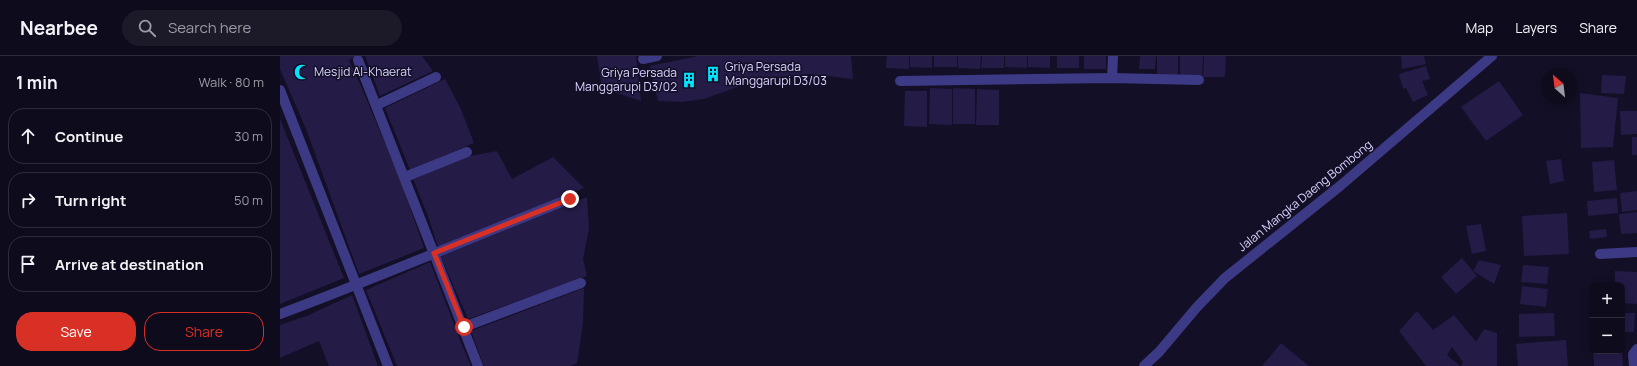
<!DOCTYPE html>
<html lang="en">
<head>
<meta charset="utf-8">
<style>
	:root { --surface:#0e0b1c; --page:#1c1929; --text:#f1f3f6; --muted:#9b9ba3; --line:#2e2b3b; --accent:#d93025 }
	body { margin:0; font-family:Manrope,sans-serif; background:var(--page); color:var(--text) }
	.controls { position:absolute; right:12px; bottom:12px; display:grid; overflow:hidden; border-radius:8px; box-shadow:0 2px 10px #0003 }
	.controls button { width:36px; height:36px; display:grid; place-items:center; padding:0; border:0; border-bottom:1px solid var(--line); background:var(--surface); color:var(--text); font:20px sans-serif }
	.compass { position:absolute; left:1261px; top:12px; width:36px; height:36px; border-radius:50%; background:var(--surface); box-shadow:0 2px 10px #0003; rotate:332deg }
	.stop { position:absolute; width:12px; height:12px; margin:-9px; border:3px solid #d93025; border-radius:50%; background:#fff }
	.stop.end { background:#d93025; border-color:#fff; box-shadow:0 1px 4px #0008 }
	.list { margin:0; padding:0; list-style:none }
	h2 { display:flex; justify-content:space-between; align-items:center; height:52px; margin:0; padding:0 16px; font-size:17px }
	h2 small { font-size:13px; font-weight:400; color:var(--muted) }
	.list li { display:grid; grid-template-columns:26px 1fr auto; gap:12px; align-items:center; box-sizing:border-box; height:56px; margin:0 8px 8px; padding:0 8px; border:1px solid var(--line); border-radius:16px }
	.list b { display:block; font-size:15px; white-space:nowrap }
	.list em { font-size:13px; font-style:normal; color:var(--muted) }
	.actions { display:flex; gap:8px; padding:12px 16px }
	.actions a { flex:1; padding:9px 0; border:1px solid var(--accent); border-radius:16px; text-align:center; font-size:14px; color:var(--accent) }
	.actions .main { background:var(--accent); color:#fff }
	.icon { flex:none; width:22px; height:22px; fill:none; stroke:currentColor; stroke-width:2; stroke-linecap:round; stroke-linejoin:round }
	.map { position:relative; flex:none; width:1357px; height:310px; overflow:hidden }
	header { display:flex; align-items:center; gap:24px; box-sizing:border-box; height:56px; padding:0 20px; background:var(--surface); border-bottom:1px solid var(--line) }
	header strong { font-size:19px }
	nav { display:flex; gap:22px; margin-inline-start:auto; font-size:14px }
	.search { width:280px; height:36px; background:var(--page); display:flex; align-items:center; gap:10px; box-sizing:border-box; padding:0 14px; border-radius:22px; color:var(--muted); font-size:15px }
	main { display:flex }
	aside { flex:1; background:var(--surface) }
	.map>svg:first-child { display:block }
</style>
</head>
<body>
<header>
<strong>Nearbee</strong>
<div class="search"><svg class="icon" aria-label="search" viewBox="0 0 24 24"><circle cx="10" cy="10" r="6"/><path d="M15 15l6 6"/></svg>Search here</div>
<nav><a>Map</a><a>Layers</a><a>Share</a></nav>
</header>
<main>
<aside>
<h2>1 min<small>Walk · 80 m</small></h2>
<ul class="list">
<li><svg class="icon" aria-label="ahead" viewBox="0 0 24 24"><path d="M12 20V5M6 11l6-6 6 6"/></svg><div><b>Continue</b></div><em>30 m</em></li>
<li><svg class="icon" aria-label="right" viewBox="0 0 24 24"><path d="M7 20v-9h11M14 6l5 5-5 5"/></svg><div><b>Turn right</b></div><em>50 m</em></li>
<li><svg class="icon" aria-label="arrive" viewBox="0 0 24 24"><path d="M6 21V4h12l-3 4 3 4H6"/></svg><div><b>Arrive at destination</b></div></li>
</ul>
<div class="actions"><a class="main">Save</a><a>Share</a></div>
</aside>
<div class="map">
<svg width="1357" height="310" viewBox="0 0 1357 310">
	<rect width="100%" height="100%" fill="#130f26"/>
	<g fill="#241b47">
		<polygon points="0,0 74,0 75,1 69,4 81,30 122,128 144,192 79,218 26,73 0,13"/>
		<polygon points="85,0 142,0 153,15 100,40"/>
		<polygon points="317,0 356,0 361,45 322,32"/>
		<polygon points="418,0 571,0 573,23 529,18 480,23 424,43 402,46 378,45 370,10"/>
		<polygon points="607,0 629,0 629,13 606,12"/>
		<polygon points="630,0 652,0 652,12 630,11"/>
		<rect x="654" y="0" width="23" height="11"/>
		<polygon points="678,0 701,0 700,13 678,12"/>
		<polygon points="702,0 724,0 724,12 701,12"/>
		<polygon points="725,0 747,0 747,12 725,11"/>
		<polygon points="748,0 770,0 770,12 748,11"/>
		<rect x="777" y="0" width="22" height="12"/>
		<rect x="804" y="0" width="22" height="13"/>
		<polygon points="860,0 876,0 875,13 859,13"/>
		<rect x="877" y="0" width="21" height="19"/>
		<polygon points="900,0 923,0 922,22 900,21"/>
		<polygon points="924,0 946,0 945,21 923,21"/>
		<polygon points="1121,0 1144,0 1146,8 1122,13"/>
		<polygon points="1146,10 1150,23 1142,25 1148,39 1133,46 1126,32 1123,33 1119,18"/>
		<polygon points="1322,19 1346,20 1344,38 1321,37"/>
		<polygon points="165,23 180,51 194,87 130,114 105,52"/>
		<polygon points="1219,25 1243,59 1206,85 1181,51"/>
		<polygon points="650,32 672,33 672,69 649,68"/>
		<polygon points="673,32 695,33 695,68 673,68"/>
		<polygon points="697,33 719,34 719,69 696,69"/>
		<polygon points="625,35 647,35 647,71 624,70"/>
		<polygon points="1300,37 1338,42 1333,91 1301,92"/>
		<polygon points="1340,55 1357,55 1357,78 1341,79"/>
		<polygon points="0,63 64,222 0,248"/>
		<rect x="1352" y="81" width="5" height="18"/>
		<polygon points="217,95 232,123 273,101 304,132 158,191 148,160 133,123 190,100"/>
		<polygon points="1281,103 1284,125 1270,128 1266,105"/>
		<polygon points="1334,104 1337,134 1314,136 1312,106"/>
		<polygon points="1357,135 1357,154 1342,156 1340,137"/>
		<polygon points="307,141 309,173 303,203 307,220 188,263 160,199"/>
		<polygon points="1337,142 1338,157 1308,160 1307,145"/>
		<polygon points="1357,156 1357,177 1341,178 1339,158"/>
		<polygon points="1287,157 1289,198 1244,200 1242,160"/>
		<polygon points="1201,168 1206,195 1192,198 1186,170"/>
		<polygon points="1326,173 1327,181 1310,183 1309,175"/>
		<polygon points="1182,202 1197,220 1176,238 1161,221"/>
		<polygon points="1199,204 1221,209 1214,228 1193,215"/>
		<polygon points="150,206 182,289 191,310 117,310 86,234"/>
		<polygon points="1243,209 1269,211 1267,228 1241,226"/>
		<polygon points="1335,215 1357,216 1357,248 1342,247 1342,229 1335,229"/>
		<polygon points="1242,230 1268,233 1266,251 1240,248"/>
		<polygon points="304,232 303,268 297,307 290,310 204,310 191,275"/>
		<polygon points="72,239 98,310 49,310 39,285 0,302 0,269 29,259"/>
		<polygon points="1137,255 1153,274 1174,259 1196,286 1204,273 1217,277 1217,310 1181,310 1183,306 1172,291 1167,299 1180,310 1146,310 1119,275"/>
		<polygon points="1274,257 1275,280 1239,281 1239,258"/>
		<polygon points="1342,257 1355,257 1354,276 1342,276"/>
		<polygon points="1286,284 1288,310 1238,310 1236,288"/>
		<polygon points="1001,287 1029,310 982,310"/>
		<polygon points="1313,295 1342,295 1343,310 1314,310"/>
	</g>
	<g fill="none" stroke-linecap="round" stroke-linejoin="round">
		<g stroke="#3d3a85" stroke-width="10">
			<polyline points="363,3 377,0"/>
			<polyline points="78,4 198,310"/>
			<polyline points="832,22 833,0"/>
			<polyline points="620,25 832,22 919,24"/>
			<polyline points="0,34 108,310"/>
			<polyline points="97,49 156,21"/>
			<polyline points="125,121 187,96"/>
			<polyline points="1320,198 1357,196"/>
			<path d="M 0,258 C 97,222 193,181 289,143"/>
			<polyline points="184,271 301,227"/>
			<polyline points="864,310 879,296 917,251 945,222 1060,130 1212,0"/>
			<polyline points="1354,310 1353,298 1357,293"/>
		</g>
	</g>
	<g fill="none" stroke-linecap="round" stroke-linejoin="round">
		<polyline stroke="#d93025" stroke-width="5" points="184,271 154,197 290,143"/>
	</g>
	<defs>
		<symbol id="mosque-bare" viewBox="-9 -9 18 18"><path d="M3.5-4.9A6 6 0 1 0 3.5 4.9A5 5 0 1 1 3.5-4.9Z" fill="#00e5ff" stroke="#130f26" stroke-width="2.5" paint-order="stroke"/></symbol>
		<symbol id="building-bare" viewBox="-9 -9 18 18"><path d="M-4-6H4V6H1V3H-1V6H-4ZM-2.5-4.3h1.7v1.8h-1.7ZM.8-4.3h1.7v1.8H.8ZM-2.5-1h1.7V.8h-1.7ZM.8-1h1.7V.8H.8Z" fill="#00e5ff" stroke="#130f26" stroke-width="2.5" paint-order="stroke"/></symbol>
	</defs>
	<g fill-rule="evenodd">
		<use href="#mosque-bare" x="11" y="5" width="22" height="22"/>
		<use href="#building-bare" x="422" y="7" width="22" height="22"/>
		<use href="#building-bare" x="398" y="13" width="22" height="22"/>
	</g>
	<g text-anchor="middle" stroke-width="3" stroke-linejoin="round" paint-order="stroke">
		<g font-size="12" fill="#d9d4ff" stroke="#130f26" text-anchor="start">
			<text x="445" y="15">Griya Persada<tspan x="445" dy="14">Manggarupi D3/03</tspan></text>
			<text x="34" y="20">Mesjid Al-Khaerat</text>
			<text x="397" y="21" text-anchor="end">Griya Persada<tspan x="397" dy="14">Manggarupi D3/02</tspan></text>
		</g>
		<g font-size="12" fill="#d9d4ff" stroke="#130f26">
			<text transform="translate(1025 140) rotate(-39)" y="4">Jalan Mangka Daeng Bombong</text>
		</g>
	</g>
</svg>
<div class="controls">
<button>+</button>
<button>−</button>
</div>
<svg class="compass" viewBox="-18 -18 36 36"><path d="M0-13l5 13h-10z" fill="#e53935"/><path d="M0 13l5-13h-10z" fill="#9b9ba3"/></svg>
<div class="stop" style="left:184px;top:271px"></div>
<div class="stop end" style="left:290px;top:143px"></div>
</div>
</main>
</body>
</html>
